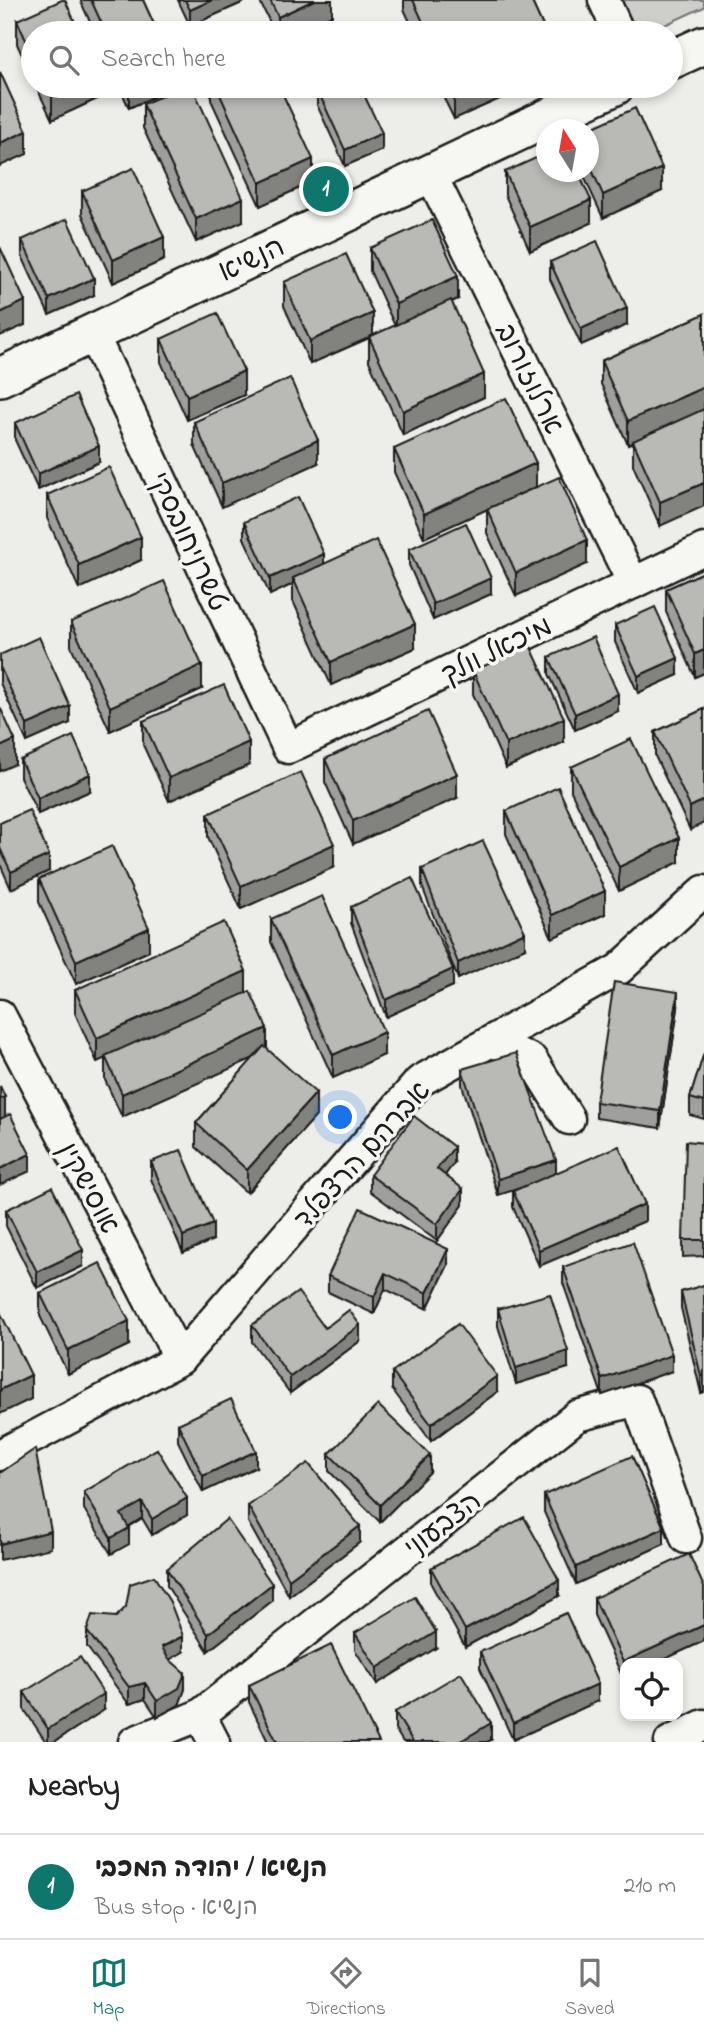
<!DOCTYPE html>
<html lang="en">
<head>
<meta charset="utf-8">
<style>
	:root { --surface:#fff; --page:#f2f2f2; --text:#222; --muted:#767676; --line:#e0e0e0; --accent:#0f766e }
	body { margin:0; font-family:"Indie Flower","Playpen Sans Hebrew",sans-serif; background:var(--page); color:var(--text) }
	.controls { position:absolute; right:21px; bottom:21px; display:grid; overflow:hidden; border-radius:14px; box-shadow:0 4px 10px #0003 }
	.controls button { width:63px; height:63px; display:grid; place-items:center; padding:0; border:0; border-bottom:2px solid var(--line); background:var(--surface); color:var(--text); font:35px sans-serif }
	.compass { position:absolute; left:536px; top:119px; width:63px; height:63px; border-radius:50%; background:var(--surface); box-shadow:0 4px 10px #0003; rotate:349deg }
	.you { position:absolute; left:341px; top:1118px; width:24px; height:24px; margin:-18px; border:5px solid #fff; border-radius:50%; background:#1a73e8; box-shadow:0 0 0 10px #1a73e833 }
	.badge { display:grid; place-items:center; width:46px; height:46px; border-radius:50%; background:var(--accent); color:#fff; font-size:23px; font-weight:700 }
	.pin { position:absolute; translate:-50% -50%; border:4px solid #fff; box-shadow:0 2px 7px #0006 }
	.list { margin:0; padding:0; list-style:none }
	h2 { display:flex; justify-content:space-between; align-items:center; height:91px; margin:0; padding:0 28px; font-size:30px }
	h2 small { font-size:23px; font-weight:400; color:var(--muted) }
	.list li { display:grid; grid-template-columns:46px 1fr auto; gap:21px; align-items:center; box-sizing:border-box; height:105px; padding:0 28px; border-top:2px solid var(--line) }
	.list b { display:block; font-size:26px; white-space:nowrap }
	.list p { margin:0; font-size:23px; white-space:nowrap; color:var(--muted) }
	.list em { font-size:23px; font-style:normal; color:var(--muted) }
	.icon { flex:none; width:38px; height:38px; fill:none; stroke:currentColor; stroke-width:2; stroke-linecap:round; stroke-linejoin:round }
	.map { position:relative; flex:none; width:704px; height:1742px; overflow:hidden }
	.search { position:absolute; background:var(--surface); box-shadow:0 4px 10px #0003; left:21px; right:21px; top:21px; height:77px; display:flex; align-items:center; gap:18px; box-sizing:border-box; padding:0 24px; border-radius:38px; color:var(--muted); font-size:26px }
	.sheet { height:196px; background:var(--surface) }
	nav { display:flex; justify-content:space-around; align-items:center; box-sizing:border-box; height:98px; border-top:2px solid var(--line); background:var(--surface); font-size:19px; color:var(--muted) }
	nav a { display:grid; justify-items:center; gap:4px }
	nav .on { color:var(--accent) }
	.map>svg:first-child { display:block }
</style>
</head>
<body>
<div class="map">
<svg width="704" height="1742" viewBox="0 0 704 1742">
	<rect width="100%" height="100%" fill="#edede9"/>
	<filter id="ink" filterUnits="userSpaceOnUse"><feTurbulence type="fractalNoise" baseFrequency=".0143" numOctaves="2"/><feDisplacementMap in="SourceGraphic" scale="14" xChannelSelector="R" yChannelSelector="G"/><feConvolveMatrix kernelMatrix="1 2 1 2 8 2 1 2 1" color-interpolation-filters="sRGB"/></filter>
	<g filter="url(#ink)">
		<polygon fill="#cececb" stroke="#757574" stroke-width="2" points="614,0 704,0 704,7 647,33 629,33"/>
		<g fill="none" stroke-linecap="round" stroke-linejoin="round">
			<defs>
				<g id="minor">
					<polyline points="604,0 619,33"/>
					<polyline points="430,173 633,583"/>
					<polyline points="92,333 288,748 704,549"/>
					<polyline points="0,1015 180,1359"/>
					<polyline points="492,1041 532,1060 569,1119"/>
					<polyline points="0,1455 180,1359 420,1081 619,969 704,891"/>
					<polyline points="200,1715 214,1742"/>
					<polyline points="134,1742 200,1715 577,1416 637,1400 686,1538"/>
					<polyline points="670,1742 704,1725"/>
				</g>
				<g id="tertiary">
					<polyline points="671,60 704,45"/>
					<polyline points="0,377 615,86"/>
				</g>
			</defs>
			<use href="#minor" stroke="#1c1c1c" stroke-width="35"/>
			<use href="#tertiary" stroke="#1c1c1c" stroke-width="42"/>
			<use href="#minor" stroke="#f6f6f2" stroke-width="30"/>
			<use href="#tertiary" stroke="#f6f6f2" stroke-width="37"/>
		</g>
		<g fill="#9f9f9d" stroke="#1c1c1c" stroke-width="2">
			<polygon points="81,0 143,0 158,33 95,33 81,2"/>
			<polygon points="178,0 244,0 244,2 190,26"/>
			<polygon points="259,0 332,0 332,15 292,33 275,33"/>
			<polygon points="404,0 531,0 546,33 415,33 404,9"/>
			<polygon points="17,20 33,33 33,79 17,44"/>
			<polygon points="36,86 99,86 99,98 52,120"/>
			<polygon points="119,86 173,86 173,88 129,108"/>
			<polygon points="211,86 279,86 313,182 260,206 211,100"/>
			<polygon points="438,86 529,86 454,119"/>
			<polygon points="317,89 382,150 345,166 317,105"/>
			<polygon points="143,104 243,221 196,242 143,128"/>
			<polygon points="589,130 662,191 603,218 582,172 589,172"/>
			<polygon points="505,172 591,223 530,251 505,195"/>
			<polygon points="82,191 164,260 113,283 82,214"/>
			<polygon points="22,240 94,295 49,315 22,256"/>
			<polygon points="370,248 458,299 451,302 484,397 403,435 369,361 369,338 310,364 284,306 284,282 373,336 395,326 370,271"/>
			<polygon points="550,262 627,325 581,345 550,279"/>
			<polygon points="704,314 660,526 633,465 633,443 628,445 601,384 601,361"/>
			<polygon points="161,339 244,395 187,420 161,362"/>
			<polygon points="194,422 318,463 222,507 194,445"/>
			<polygon points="15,423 99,462 38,490 15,440"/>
			<polygon points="394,449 536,487 424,538 394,472"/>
			<polygon points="47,495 141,560 79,589 47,518"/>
			<polygon points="487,509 587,564 516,596 487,533"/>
			<polygon points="244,522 324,564 415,648 331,685 293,601 293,584 270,595 244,538"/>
			<polygon points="409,549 491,594 433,620 409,565"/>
			<polygon points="704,572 704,673 695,677 666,612 666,589"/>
			<polygon points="71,622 202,689 110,731 71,646"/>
			<polygon points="615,625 678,675 638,693 615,642"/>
			<polygon points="0,655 70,723 27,742 0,683"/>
			<polygon points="549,657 618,711 575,730 549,674"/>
			<polygon points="473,671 564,742 506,768 473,694"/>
			<polygon points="704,709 690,830 655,756 655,732"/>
			<polygon points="143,721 249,765 169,801 143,745"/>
			<polygon points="325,759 457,798 353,844 325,782"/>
			<polygon points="20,760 90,791 38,814 20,777"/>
			<polygon points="571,767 679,862 619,891 571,791"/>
			<polygon points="506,811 605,914 552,938 506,834"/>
			<polygon points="208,814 334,867 241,909 208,837"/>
			<polygon points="0,823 49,871 11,889 0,864"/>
			<polygon points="422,869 525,948 458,979 422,886"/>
			<polygon points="39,879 149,951 76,984 39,902"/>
			<polygon points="351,907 453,986 386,1017 351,923"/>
			<polygon points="271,919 384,1055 333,1078 271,942"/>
			<polygon points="75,990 246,992 267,1049 316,1116 247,1193 196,1147 196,1123 255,1057 122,1117 105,1080 105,1058 97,1062 75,1013"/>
			<polygon points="678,1008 660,1128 596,1118 596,1102"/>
			<polygon points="704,1053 704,1119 690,1115 690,1098"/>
			<polygon points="462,1069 556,1173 645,1221 539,1266 513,1207 513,1191 519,1188 498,1195 462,1085"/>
			<polygon points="704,1143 704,1256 683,1257 683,1240"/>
			<polygon points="151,1162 213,1240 183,1253 151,1179"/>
			<polygon points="454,1163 445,1175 463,1205 437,1241 370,1191 370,1175"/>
			<polygon points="6,1210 83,1266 37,1288 6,1226"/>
			<polygon points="448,1265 427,1309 385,1289 374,1314 328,1292 328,1276"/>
			<polygon points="563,1267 672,1371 602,1395 563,1283"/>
			<polygon points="704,1285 704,1392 701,1393 681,1308 681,1292"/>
			<polygon points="40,1293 129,1345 68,1374 40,1316"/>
			<polygon points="498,1309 568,1368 516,1384 498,1326"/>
			<polygon points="252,1325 325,1328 360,1341 290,1393 252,1342"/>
			<polygon points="392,1372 497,1392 431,1441 392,1389"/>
			<polygon points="178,1424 256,1467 203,1492 178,1441"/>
			<polygon points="157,1449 187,1515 152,1535 142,1518 128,1527 129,1544 111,1554 84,1509 84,1492"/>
			<polygon points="329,1454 430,1472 380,1522 329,1471"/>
			<polygon points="544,1495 664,1544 576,1584 544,1512"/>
			<polygon points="248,1506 360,1542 289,1596 248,1522"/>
			<polygon points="431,1568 559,1596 465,1647 431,1584"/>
			<polygon points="167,1569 272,1601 208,1651 167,1586"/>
			<polygon points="594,1598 704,1641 656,1663 625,1663 623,1678 594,1615"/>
			<polygon points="87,1631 183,1652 170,1659 185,1689 179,1705 157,1717 145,1699 129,1704 87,1647"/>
			<polygon points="355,1633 436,1648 377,1684 355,1650"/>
			<polygon points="480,1652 598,1701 513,1740 480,1668"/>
			<polygon points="249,1685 379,1742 268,1742 249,1702"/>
			<polygon points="24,1692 104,1710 54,1742 46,1742 24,1709"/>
			<polygon points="395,1712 491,1740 487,1742 403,1742 395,1729"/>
		</g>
		<g fill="#82827f" stroke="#1c1c1c" stroke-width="2">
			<polygon points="212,0 244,0 244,2 190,26 190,10"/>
			<polygon points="314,0 332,0 332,15 292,33 278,33 278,17"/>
			<polygon points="75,86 99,86 99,98 52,120 52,96"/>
			<polygon points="129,86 173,86 173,88 129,108"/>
			<polygon points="464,86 529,86 454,119 454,91"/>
			<polygon points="27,131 27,154 0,166 0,143"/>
			<polygon points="382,133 382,150 345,166 345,150"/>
			<polygon points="313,159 313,182 260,206 260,183"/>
			<polygon points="662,168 662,191 603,218 603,195"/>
			<polygon points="243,198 243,221 196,242 196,219"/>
			<polygon points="591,200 591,223 530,251 530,227"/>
			<polygon points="164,237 164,260 113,283 113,260"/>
			<polygon points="458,276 458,299 396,327 396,304"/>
			<polygon points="94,278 94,295 49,315 49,299"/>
			<polygon points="25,301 25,325 0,336 0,313"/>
			<polygon points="627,308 627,325 581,345 581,329"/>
			<polygon points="373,313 373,336 310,364 310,341"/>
			<polygon points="244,371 244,395 187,420 187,396"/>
			<polygon points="484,374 484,397 403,435 403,411"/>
			<polygon points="704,387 704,411 628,445 628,421"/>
			<polygon points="318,440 318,463 222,507 222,483"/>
			<polygon points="99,446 99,462 38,490 38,474"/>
			<polygon points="536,463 536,487 424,538 424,514"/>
			<polygon points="704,483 704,506 660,526 660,502"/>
			<polygon points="141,537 141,560 79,589 79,565"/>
			<polygon points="587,540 587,564 516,596 516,573"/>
			<polygon points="324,554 324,570 293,578 293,584 270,595 270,578"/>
			<polygon points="491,578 491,594 433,620 433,604"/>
			<polygon points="415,624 415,648 331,685 331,662"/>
			<polygon points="704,650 704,673 695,677 695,654"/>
			<polygon points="678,658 678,675 638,693 638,676"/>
			<polygon points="202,665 202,689 110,731 110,707"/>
			<polygon points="618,694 618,711 575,730 575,714"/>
			<polygon points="70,706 70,723 27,742 27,725"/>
			<polygon points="564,718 564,742 506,768 506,744"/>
			<polygon points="15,740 15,764 0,771 0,747"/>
			<polygon points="249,742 249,765 169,801 169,778"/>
			<polygon points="90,774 90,791 38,814 38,798"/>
			<polygon points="457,774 457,798 353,844 353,821"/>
			<polygon points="704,800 704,823 690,830 690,807"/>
			<polygon points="679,838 679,862 619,891 619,867"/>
			<polygon points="334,844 334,867 241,909 241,886"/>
			<polygon points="49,855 49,871 11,889 11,872"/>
			<polygon points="605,891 605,914 552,938 552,915"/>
			<polygon points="149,928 149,951 76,984 76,961"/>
			<polygon points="525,932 525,948 458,979 458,963"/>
			<polygon points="453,969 453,986 386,1017 386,1000"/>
			<polygon points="246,971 246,995 97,1062 97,1038"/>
			<polygon points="678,992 678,1008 660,1128 660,1111"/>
			<polygon points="267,1028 267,1052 122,1117 122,1094"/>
			<polygon points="384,1032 384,1055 333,1078 333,1055"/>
			<polygon points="316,1093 316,1116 247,1193 247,1170"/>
			<polygon points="5,1097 5,1120 0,1123 0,1099"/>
			<polygon points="454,1147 454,1163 437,1186 437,1169"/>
			<polygon points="30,1154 30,1171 0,1185 0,1169"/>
			<polygon points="556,1160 556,1177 498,1195 498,1179"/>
			<polygon points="463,1189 463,1205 437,1241 437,1224"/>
			<polygon points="645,1204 645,1221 539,1266 539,1250"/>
			<polygon points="213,1224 213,1240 183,1253 183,1236"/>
			<polygon points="448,1249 448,1265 427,1309 427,1293"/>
			<polygon points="83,1250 83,1266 37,1288 37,1272"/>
			<polygon points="385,1273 385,1289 374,1314 374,1297"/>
			<polygon points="129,1321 129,1345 68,1374 68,1350"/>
			<polygon points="360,1325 360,1341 290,1393 290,1377"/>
			<polygon points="568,1351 568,1368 516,1384 516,1368"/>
			<polygon points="672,1355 672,1371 602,1395 602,1379"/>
			<polygon points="31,1375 31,1399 0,1414 0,1390"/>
			<polygon points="704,1375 704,1392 701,1393 701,1376"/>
			<polygon points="497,1376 497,1392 431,1441 431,1424"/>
			<polygon points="256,1451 256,1467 203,1492 203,1476"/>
			<polygon points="430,1455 430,1472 380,1522 380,1505"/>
			<polygon points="187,1498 187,1515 152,1535 152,1519"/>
			<polygon points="142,1502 142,1518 121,1531 121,1514"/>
			<polygon points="360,1526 360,1542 289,1596 289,1579"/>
			<polygon points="129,1528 129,1544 111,1554 111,1538"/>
			<polygon points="664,1528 664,1544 576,1584 576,1567"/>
			<polygon points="51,1531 51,1548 0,1560 0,1544"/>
			<polygon points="559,1580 559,1596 465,1647 465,1630"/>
			<polygon points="272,1584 272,1601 208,1651 208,1634"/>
			<polygon points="704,1625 704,1641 656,1663 625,1663 625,1677 623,1678 623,1662"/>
			<polygon points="436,1632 436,1648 377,1684 377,1668"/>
			<polygon points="183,1636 183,1652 162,1664 162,1647"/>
			<polygon points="185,1673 185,1689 179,1705 157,1717 157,1701"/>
			<polygon points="145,1683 145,1699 129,1704 129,1687"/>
			<polygon points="598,1684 598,1701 513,1740 513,1723"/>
			<polygon points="104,1694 104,1710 54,1742 48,1742 48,1729"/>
			<polygon points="491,1723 491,1740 487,1742 459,1742"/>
		</g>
		<g fill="#b9b9b6" stroke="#1c1c1c" stroke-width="2">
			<polygon points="62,0 65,0 80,33 33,33 33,56 17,20"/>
			<polygon points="91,0 143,0 158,33 106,33"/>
			<polygon points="185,0 212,0 190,10"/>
			<polygon points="270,0 314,0 278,17"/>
			<polygon points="413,0 531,0 546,33 428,33"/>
			<polygon points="0,72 27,131 0,143"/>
			<polygon points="47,86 75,86 52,96"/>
			<polygon points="184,86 192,86 243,198 196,219 143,104"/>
			<polygon points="216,86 279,86 313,159 260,183"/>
			<polygon points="323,86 360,86 382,133 345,150 317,89"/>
			<polygon points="451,86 464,86 454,91"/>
			<polygon points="635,108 662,168 603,195 589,163 589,130 587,130"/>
			<polygon points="547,153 547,172 578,172 591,200 530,227 505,172"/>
			<polygon points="133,168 164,237 113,260 82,191"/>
			<polygon points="67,219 94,278 49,299 22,240"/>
			<polygon points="432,220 458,276 396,304 370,248"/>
			<polygon points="597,241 627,308 581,329 550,262"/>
			<polygon points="0,247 25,301 0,313"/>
			<polygon points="346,254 373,313 310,341 284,282"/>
			<polygon points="451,300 484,374 403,411 369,337"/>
			<polygon points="217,313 244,371 187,396 161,339"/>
			<polygon points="704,314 704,387 628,421 601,361"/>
			<polygon points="290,378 318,440 222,483 194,422"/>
			<polygon points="76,395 99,446 38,474 15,423"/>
			<polygon points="506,398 536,463 424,514 394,449"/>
			<polygon points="704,409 704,483 660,502 633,441"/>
			<polygon points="109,467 141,537 79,565 47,495"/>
			<polygon points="559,477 587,540 516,573 487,509"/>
			<polygon points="298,497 324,554 270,578 244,522"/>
			<polygon points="466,523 491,578 433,604 409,549"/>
			<polygon points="376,540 415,624 331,662 293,578"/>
			<polygon points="704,572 704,650 695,654 666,589"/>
			<polygon points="164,581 202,665 110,707 71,622"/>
			<polygon points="655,607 678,658 638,676 615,625"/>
			<polygon points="39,637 70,706 27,725 0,667 0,655"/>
			<polygon points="593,637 618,694 575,714 549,657"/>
			<polygon points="530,645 564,718 506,744 473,671"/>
			<polygon points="224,685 249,742 169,778 143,721"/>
			<polygon points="0,707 15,740 0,747"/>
			<polygon points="704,709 704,800 690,807 655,732"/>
			<polygon points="428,711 457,774 353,821 325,759"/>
			<polygon points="73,736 90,774 38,798 20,760"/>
			<polygon points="631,739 679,838 619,867 571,767"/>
			<polygon points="301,772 334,844 241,886 208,814"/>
			<polygon points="558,787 605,891 552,915 506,811"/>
			<polygon points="29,810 49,855 11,872 0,848 0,823"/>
			<polygon points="483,841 525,932 458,963 422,869"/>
			<polygon points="112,846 149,928 76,961 39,879"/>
			<polygon points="412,878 453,969 386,1000 351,907"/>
			<polygon points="322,896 384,1032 333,1055 271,919"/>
			<polygon points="224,922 246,971 97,1038 75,990"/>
			<polygon points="614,982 678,992 660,1111 596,1102"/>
			<polygon points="250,991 267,1028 122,1094 105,1056"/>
			<polygon points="264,1046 316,1093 247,1170 196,1123"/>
			<polygon points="516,1053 556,1160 498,1179 462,1069"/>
			<polygon points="704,1053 704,1102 690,1098"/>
			<polygon points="0,1086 5,1097 0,1099"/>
			<polygon points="10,1114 30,1154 0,1169 0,1119"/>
			<polygon points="414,1116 454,1147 437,1169 463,1189 437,1224 370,1175"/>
			<polygon points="686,1141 704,1143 704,1240 683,1240"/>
			<polygon points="619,1146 645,1204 539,1250 513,1191"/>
			<polygon points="181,1150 213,1224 183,1236 151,1162"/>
			<polygon points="52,1187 83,1250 37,1272 6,1210"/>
			<polygon points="360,1208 448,1249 427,1293 385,1273 374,1297 328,1276"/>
			<polygon points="633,1242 672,1355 602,1379 563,1267"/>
			<polygon points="100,1263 129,1321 68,1350 40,1293"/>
			<polygon points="704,1285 704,1375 701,1376 681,1292"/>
			<polygon points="298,1292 325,1328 349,1310 360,1325 290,1377 252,1325"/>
			<polygon points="550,1294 568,1351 516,1368 498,1309"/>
			<polygon points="0,1312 31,1375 0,1390"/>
			<polygon points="458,1324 497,1376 431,1424 392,1372"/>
			<polygon points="231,1399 256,1451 203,1476 178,1424"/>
			<polygon points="378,1405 430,1455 380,1505 329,1454"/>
			<polygon points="35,1449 51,1531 0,1544 0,1473"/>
			<polygon points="157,1449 187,1498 152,1519 142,1502 121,1514 129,1528 111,1538 84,1492"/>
			<polygon points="632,1456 664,1528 576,1567 544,1495"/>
			<polygon points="308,1463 360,1526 289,1579 248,1506"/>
			<polygon points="524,1517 559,1580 465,1630 431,1568"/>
			<polygon points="227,1519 272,1584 208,1634 167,1569"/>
			<polygon points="689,1554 704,1587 704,1625 623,1662 594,1598"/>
			<polygon points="154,1576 170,1602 183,1636 162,1647 168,1658 185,1673 179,1688 157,1701 145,1683 129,1687 87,1631 92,1615 116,1617 126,1607 130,1584"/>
			<polygon points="415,1597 436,1632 377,1668 355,1633"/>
			<polygon points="566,1613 598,1684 513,1723 480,1652"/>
			<polygon points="331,1645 379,1742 277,1742 249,1685"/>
			<polygon points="80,1657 104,1694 48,1729 24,1692"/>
			<polygon points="461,1673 491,1723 459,1742 413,1742 395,1712"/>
		</g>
	</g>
	<g text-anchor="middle" stroke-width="7" stroke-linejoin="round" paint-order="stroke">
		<g font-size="28" fill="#1c1c1c" stroke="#f6f6f2">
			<text transform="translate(251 258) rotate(-25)" y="10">הנשיא</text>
			<text transform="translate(531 378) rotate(64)" y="10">ארלוזורוב</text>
			<text transform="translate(190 541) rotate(65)" y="10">טשרניחובסקי</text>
			<text transform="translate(496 649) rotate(-26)" y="10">מיכאל וולך</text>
			<text transform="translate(361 1154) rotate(-48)" y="10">אברהם הרצפלד</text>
			<text transform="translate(90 1187) rotate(62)" y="10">אוסישקין</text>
			<text transform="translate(442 1523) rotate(-38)" y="10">הצבעוני</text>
		</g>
	</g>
</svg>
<div class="controls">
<button><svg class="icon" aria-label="locate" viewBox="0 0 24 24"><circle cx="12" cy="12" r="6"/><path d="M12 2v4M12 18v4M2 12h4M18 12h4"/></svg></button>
</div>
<svg class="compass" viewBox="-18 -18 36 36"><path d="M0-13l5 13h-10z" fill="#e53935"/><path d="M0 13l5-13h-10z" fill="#767676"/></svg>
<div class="you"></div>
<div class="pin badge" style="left:326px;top:189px">1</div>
<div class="search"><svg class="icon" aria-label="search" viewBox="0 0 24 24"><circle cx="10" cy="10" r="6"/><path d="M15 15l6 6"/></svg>Search here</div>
</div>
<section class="sheet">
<h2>Nearby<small></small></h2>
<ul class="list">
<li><span class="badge">1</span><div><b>הנשיא / יהודה המכבי</b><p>Bus stop · הנשיא</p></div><em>210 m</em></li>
</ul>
</section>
<nav>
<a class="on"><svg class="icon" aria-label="map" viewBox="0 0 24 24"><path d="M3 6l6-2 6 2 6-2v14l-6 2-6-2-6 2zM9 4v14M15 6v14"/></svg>Map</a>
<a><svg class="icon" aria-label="directions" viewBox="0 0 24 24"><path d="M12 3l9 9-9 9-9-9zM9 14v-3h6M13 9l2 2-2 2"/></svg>Directions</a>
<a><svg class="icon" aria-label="saved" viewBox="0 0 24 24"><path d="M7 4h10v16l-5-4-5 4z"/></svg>Saved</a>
</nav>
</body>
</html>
